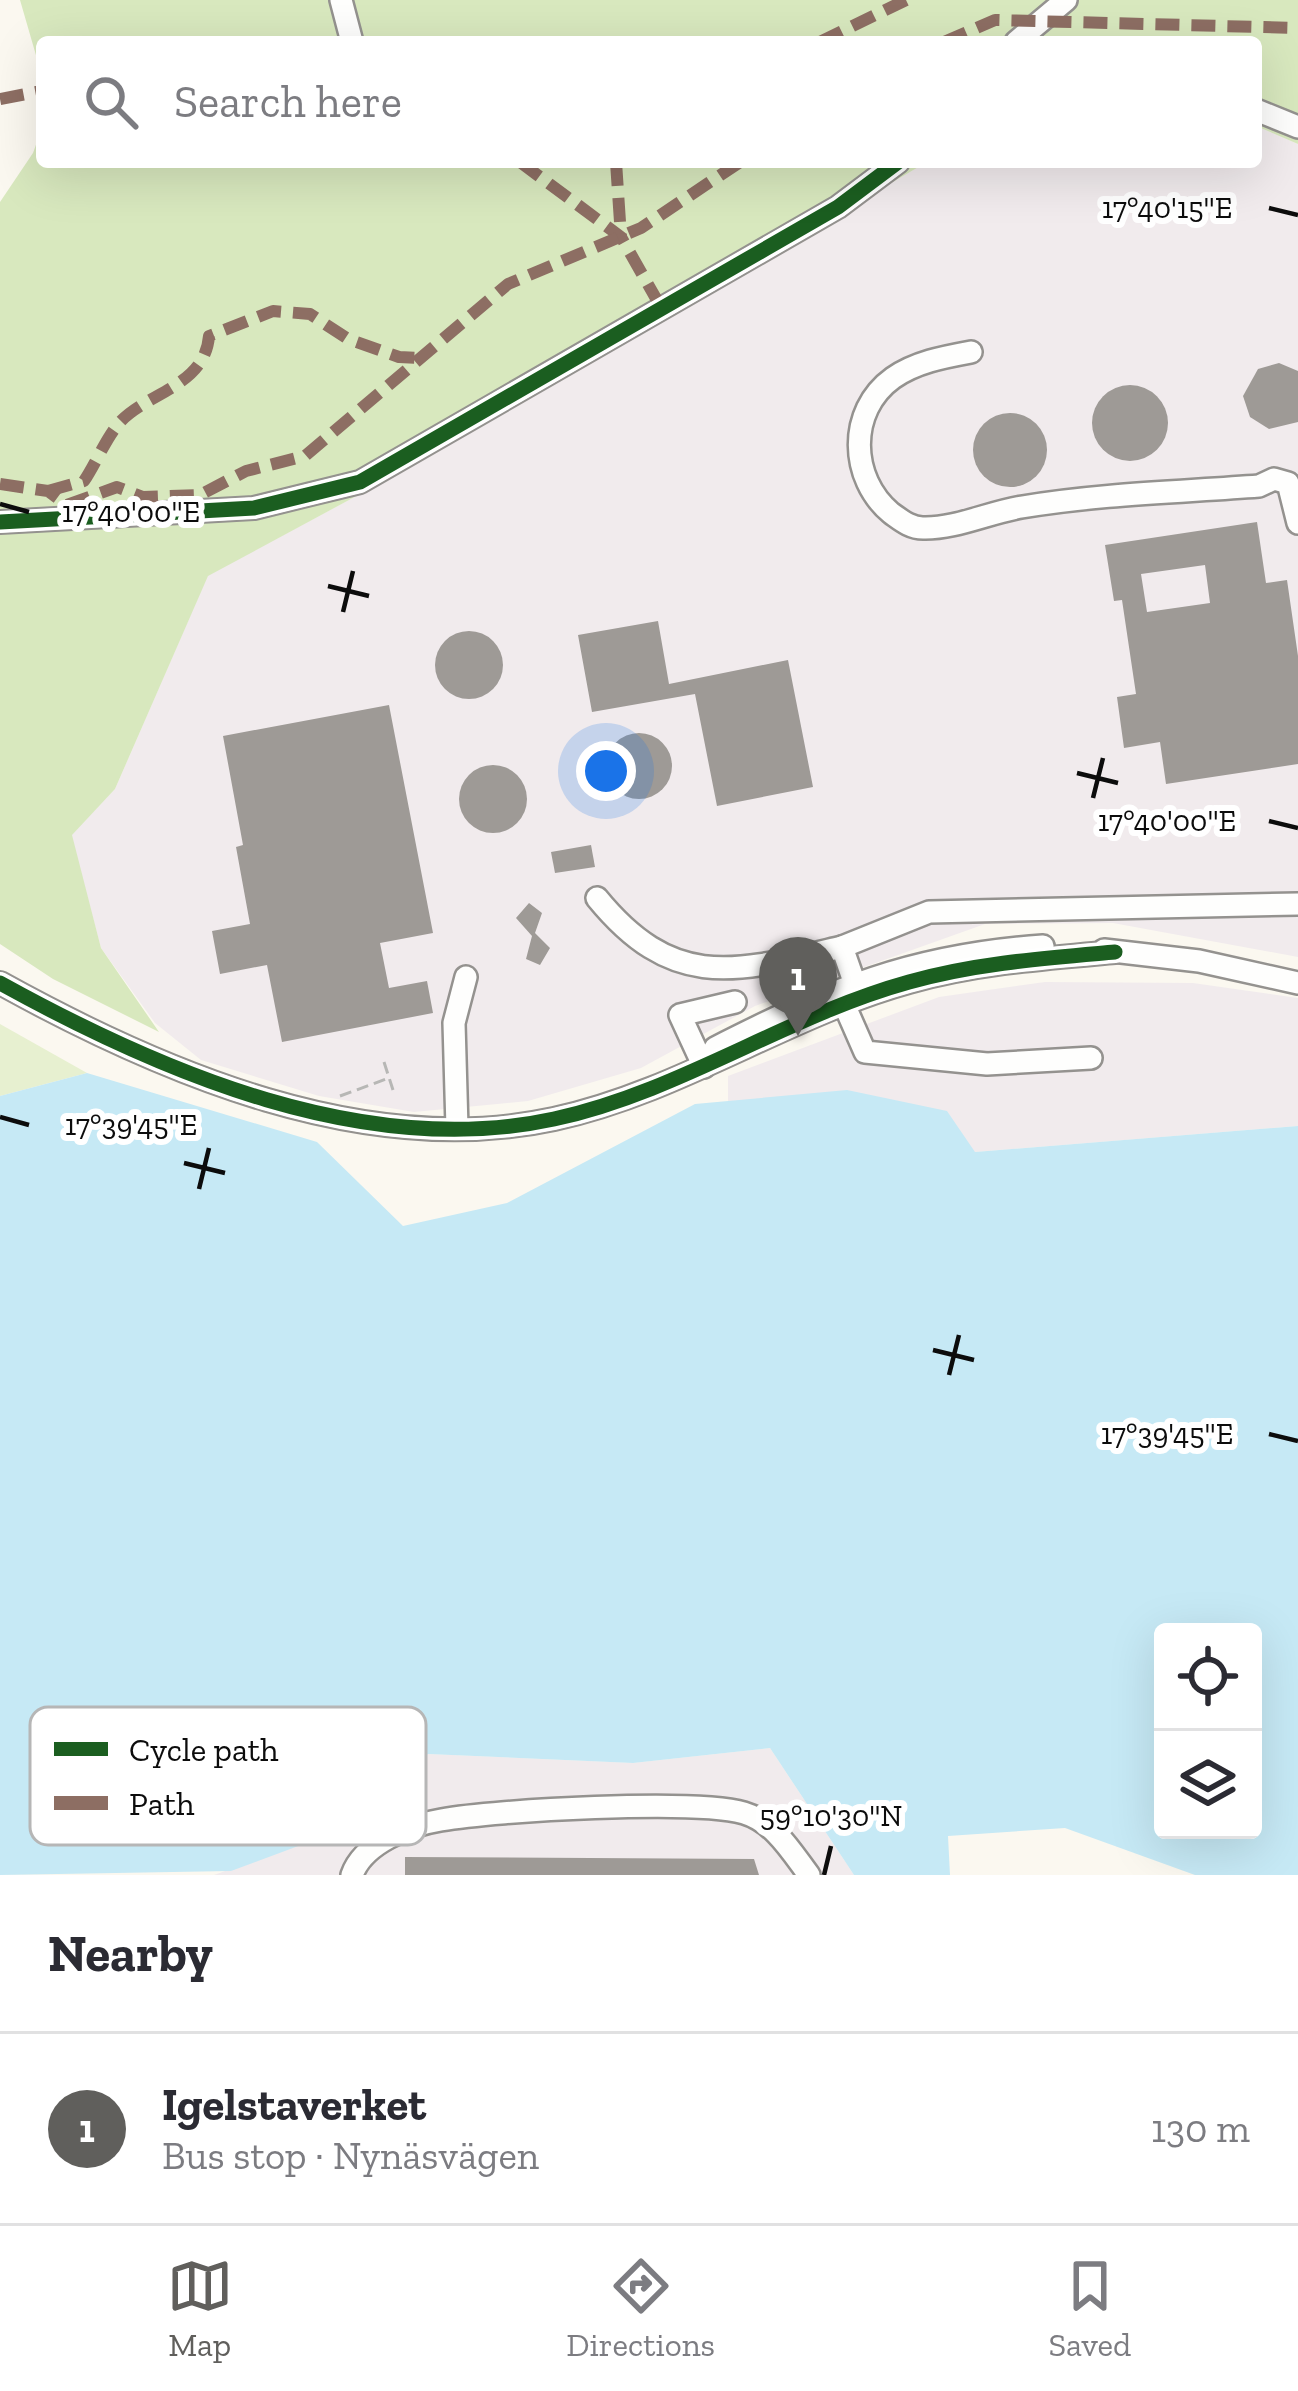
<!DOCTYPE html>
<html lang="en">
<head>
<meta charset="utf-8">
<style>
	:root { --surface:#fff; --page:#f7f7f7; --text:#2b2b33; --muted:#7c7c81; --line:#e1e1e2; --accent:#605f5c }
	body { margin:0; font-family:"Zilla Slab",serif; background:var(--page); color:var(--text) }
	.controls { position:absolute; right:36px; bottom:36px; display:grid; overflow:hidden; border-radius:12px; box-shadow:0 12px 48px #0002 }
	.controls button { width:108px; height:108px; display:grid; place-items:center; padding:0; border:0; border-bottom:3px solid var(--line); background:var(--surface); color:var(--text); font:60px sans-serif }
	.you { position:absolute; left:606px; top:771px; width:42px; height:42px; margin:-30px; border:9px solid #fff; border-radius:50%; background:#1a73e8; box-shadow:0 0 0 18px #1a73e833 }
	.badge { display:grid; place-items:center; width:78px; height:78px; border-radius:50%; background:var(--accent); color:#fff; font-size:39px; font-weight:700 }
	.pin { position:absolute; translate:-50% -99px; filter:drop-shadow(0 3px 6px #0008) }
	.pin::after { content:''; position:absolute; top:63px; width:42px; height:36px; background:inherit; clip-path:polygon(0 0,100% 0,50% 100%) }
	.list { margin:0; padding:0; list-style:none }
	h2 { display:flex; justify-content:space-between; align-items:center; height:156px; margin:0; padding:0 48px; font-size:51px }
	h2 small { font-size:39px; font-weight:400; color:var(--muted) }
	.list li { display:grid; grid-template-columns:78px 1fr auto; gap:36px; align-items:center; box-sizing:border-box; height:192px; padding:0 48px; border-top:3px solid var(--line) }
	.list b { display:block; font-size:45px; white-space:nowrap }
	.list p { margin:0; font-size:39px; white-space:nowrap; color:var(--muted) }
	.list em { font-size:39px; font-style:normal; color:var(--muted) }
	.icon { flex:none; width:66px; height:66px; fill:none; stroke:currentColor; stroke-width:2; stroke-linecap:round; stroke-linejoin:round }
	.map { position:relative; flex:none; width:1298px; height:1875px; overflow:hidden }
	.search { position:absolute; background:var(--surface); box-shadow:0 12px 48px #0002; left:36px; right:36px; top:36px; height:132px; display:flex; align-items:center; gap:30px; box-sizing:border-box; padding:0 42px; border-radius:12px; color:var(--muted); font-size:45px }
	.sheet { height:348px; background:var(--surface) }
	nav { display:flex; justify-content:space-around; align-items:center; box-sizing:border-box; height:168px; border-top:3px solid var(--line); background:var(--surface); font-size:33px; color:var(--muted) }
	nav a { display:grid; justify-items:center; gap:6px }
	nav .on { color:var(--accent) }
	.map>svg:first-child { display:block }
</style>
</head>
<body>
<div class="map">
<svg width="1298" height="1875" viewBox="0 0 1298 1875">
	<rect width="100%" height="100%" fill="#fbf8f0"/>
	<g fill="#f1ebed">
		<polygon points="1256,126 1298,144 1298,957 1113,923 985,924 755,1006 641,1068 528,1101 414,1112 319,1096 201,1060 155,1023 101,948 71,835 115,789 208,575 362,493 927,162 1256,162"/>
		<polygon points="1045,982 1193,983 1298,998 1298,1126 975,1152 728,1101 728,1076 939,997"/>
		<polygon points="770,1748 854,1875 214,1875 360,1823 428,1754 633,1763"/>
	</g>
	<polygon fill="#e7f0d0" points="0,1024 87,1073 0,1096"/>
	<g fill="#d8e8be">
		<polygon points="20,0 1298,0 1298,144 1256,126 1256,42 42,42 42,76"/>
		<polygon points="42,128 42,162 927,162 362,493 208,576 115,789 72,835 101,948 159,1032 53,979 0,944 0,202 33,153"/>
	</g>
	<path fill="#c6e9f5" fill-rule="evenodd" d="M 87,1073 L 317,1142 L 403,1226 L 507,1203 L 695,1104 L 847,1090 L 947,1111 L 975,1152 L 1298,1126 L 1298,1875 L 1195,1875 L 1065,1828 L 948,1836 L 950,1875 L 854,1875 L 770,1748 L 633,1763 L 428,1754 L 360,1823 L 231,1871 L 0,1875 L 0,1096 ZM 1163,1632 L 1253,1632 L 1253,1830 L 1163,1830 Z"/>
	<g fill="#9e9a96" fill-rule="evenodd">
		<polygon points="1279,363 1298,371 1298,422 1269,429 1250,417 1243,396 1258,369"/>
		<circle cx="1130" cy="423" r="38"/>
		<circle cx="1010" cy="450" r="37"/>
		<path d="M 1257,522 L 1266,583 L 1287,580 L 1298,656 L 1298,764 L 1166,784 L 1160,742 L 1124,748 L 1117,697 L 1136,694 L 1122,600 L 1114,601 L 1105,545 ZM 1205,565 L 1210,603 L 1147,612 L 1141,574 Z"/>
		<polygon points="658,621 669,684 788,660 813,787 717,806 695,694 592,712 578,635"/>
		<circle cx="469" cy="665" r="34"/>
		<polygon points="389,705 433,933 380,943 389,988 427,981 433,1013 282,1042 267,965 220,974 212,931 250,924 236,847 243,845 223,736"/>
		<circle cx="639" cy="766" r="33"/>
		<circle cx="493" cy="799" r="34"/>
		<polygon points="591,845 595,867 555,873 551,852"/>
		<polygon points="529,903 542,913 535,933 550,948 540,965 526,959 532,936 516,918"/>
		<polygon points="405,1857 754,1859 759,1875 405,1875"/>
	</g>
	<g fill="none" stroke-linecap="round" stroke-linejoin="round">
		<defs>
			<g id="minor">
				<polyline points="341,0 352,42"/>
				<polyline points="1016,42 1066,0"/>
				<polyline points="1256,110 1298,127"/>
				<path d="M 971,352 C 944,357 916,362 893,378 C 847,411 850,479 891,513 C 901,520 910,528 923,528 C 955,529 990,512 1022,507 C 1100,494 1180,492 1259,486 L 1274,479 L 1288,483 L 1298,523"/>
				<polyline points="0,522 254,508 360,482 838,207 898,162"/>
				<path d="M 597,898 C 674,992 736,972 842,947"/>
				<polyline points="1104,950 1199,961 1298,983"/>
				<path d="M 0,983 C 161,1072 365,1160 554,1119 C 679,1092 786,1016 909,982 C 976,963 1047,958 1115,952"/>
				<polyline points="858,993 842,947 929,912 1298,904"/>
				<polyline points="840,995 865,1052 987,1064 1091,1058"/>
				<path d="M 715,1048 C 831,989 912,955 1043,946"/>
				<polyline points="704,1067 680,1015 735,1002"/>
				<polyline points="457,1128 454,1023 466,977"/>
				<path d="M 352,1875 C 363,1843 410,1825 441,1820 C 496,1810 695,1799 744,1813 C 774,1822 791,1851 809,1875"/>
			</g>
		</defs>
		<use href="#minor" stroke="#94928f" stroke-width="26"/>
		<g stroke="#b7b7b5" stroke-width="3" stroke-dasharray="12 6" stroke-linecap="butt">
			<polyline points="384,1062 393,1090"/>
			<polyline points="340,1096 389,1078"/>
		</g>
		<use href="#minor" stroke="#fefefd" stroke-width="21"/>
		<g stroke="#8d6e63" stroke-width="12" stroke-dasharray="24 12" stroke-linecap="butt">
			<polyline points="820,42 906,0"/>
			<polyline points="944,42 995,20 1298,28"/>
			<polyline points="0,99 42,91"/>
			<polyline points="520,162 621,237 662,309"/>
			<polyline points="616,162 621,237"/>
			<polyline points="0,484 48,491 67,505 117,487 143,497 200,495 246,471 305,456 508,284 641,228 740,162"/>
			<path d="M 48,491 L 84,481 C 96,463 106,438 120,422 C 148,392 205,386 209,336 L 273,311 L 310,314 L 348,339 L 399,357 L 423,358"/>
		</g>
		<defs>
			<g id="cycleway">
				<polyline points="0,522 254,508 360,482 838,207 898,162"/>
				<path d="M 0,983 C 161,1072 365,1160 554,1119 C 679,1092 786,1016 909,982 C 976,963 1047,958 1115,952"/>
			</g>
		</defs>
		<use href="#cycleway" stroke="#fff" stroke-width="22"/>
		<use href="#cycleway" stroke="#1b5e20" stroke-width="15"/>
	</g>
	<path fill="none" stroke="#0c0c0c" stroke-width="4.5" d="M 1269,208 L 1298,215M 0,504 L 29,512M 328,586 L 369,596M 343,612 L 353,571M 1077,773 L 1118,783M 1093,798 L 1103,758M 1269,821 L 1298,828M 0,1117 L 29,1125M 184,1163 L 225,1173M 199,1189 L 209,1148M 933,1350 L 974,1360M 949,1375 L 959,1335M 1269,1434 L 1298,1441M 824,1875 L 831,1846"/>
	<rect x="30" y="1707" width="396" height="138" rx="18" fill="#fff" stroke="#b6b6b6" stroke-width="3"/>
	<rect x="54" y="1742" width="54" height="14" fill="#1b5e20"/>
	<rect x="54" y="1796" width="54" height="14" fill="#8d6e63"/>
	<g font-size="33" fill="#0c0c0c">
		<text x="129" y="1761">Cycle path</text>
		<text x="129" y="1815">Path</text>
	</g>
	<g font-size="30" text-anchor="middle" fill="#0c0c0c" stroke="#fff" stroke-width="12" stroke-linejoin="round" paint-order="stroke">
		<text x="1167" y="218">17°40'15"E</text>
		<text x="131" y="522">17°40'00"E</text>
		<text x="1167" y="831">17°40'00"E</text>
		<text x="131" y="1135">17°39'45"E</text>
		<text x="1167" y="1444">17°39'45"E</text>
		<text x="831" y="1826">59°10'30"N</text>
	</g>
</svg>
<div class="controls">
<button><svg class="icon" aria-label="locate" viewBox="0 0 24 24"><circle cx="12" cy="12" r="6"/><path d="M12 2v4M12 18v4M2 12h4M18 12h4"/></svg></button>
<button><svg class="icon" aria-label="layers" viewBox="0 0 24 24"><path d="M12 4l9 5-9 5-9-5zM3 14l9 5 9-5"/></svg></button>
</div>
<div class="you"></div>
<div class="pin badge" style="left:798px;top:1036px">1</div>
<div class="search"><svg class="icon" aria-label="search" viewBox="0 0 24 24"><circle cx="10" cy="10" r="6"/><path d="M15 15l6 6"/></svg>Search here</div>
</div>
<section class="sheet">
<h2>Nearby<small></small></h2>
<ul class="list">
<li><span class="badge">1</span><div><b>Igelstaverket</b><p>Bus stop · Nynäsvägen</p></div><em>130 m</em></li>
</ul>
</section>
<nav>
<a class="on"><svg class="icon" aria-label="map" viewBox="0 0 24 24"><path d="M3 6l6-2 6 2 6-2v14l-6 2-6-2-6 2zM9 4v14M15 6v14"/></svg>Map</a>
<a><svg class="icon" aria-label="directions" viewBox="0 0 24 24"><path d="M12 3l9 9-9 9-9-9zM9 14v-3h6M13 9l2 2-2 2"/></svg>Directions</a>
<a><svg class="icon" aria-label="saved" viewBox="0 0 24 24"><path d="M7 4h10v16l-5-4-5 4z"/></svg>Saved</a>
</nav>
</body>
</html>
